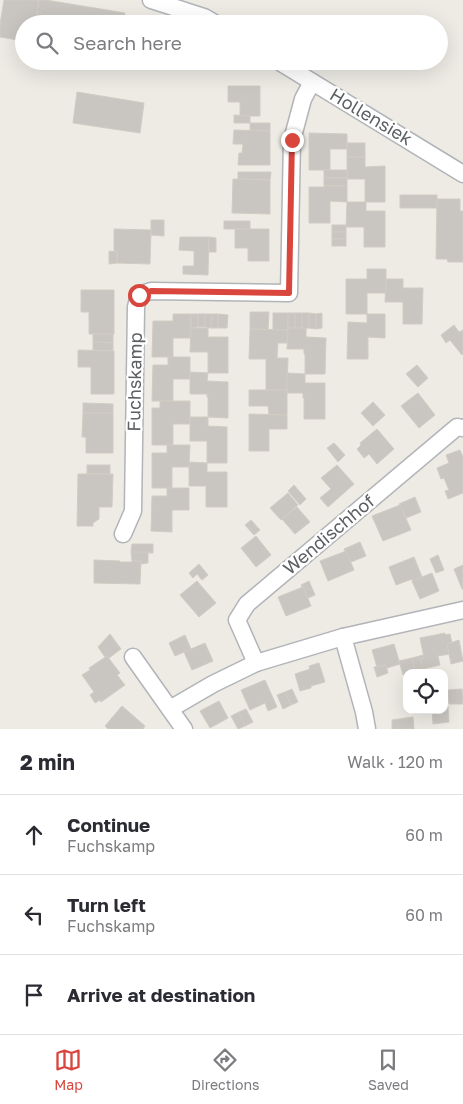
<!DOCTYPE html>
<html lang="en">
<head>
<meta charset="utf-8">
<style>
	:root { --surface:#fff; --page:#f2f2f3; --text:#2b2b33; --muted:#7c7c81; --line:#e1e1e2; --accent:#d9463e }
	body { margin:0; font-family:"Golos Text",sans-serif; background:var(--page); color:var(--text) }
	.controls { position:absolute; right:15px; bottom:15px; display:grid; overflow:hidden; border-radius:10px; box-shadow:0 5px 20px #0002 }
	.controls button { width:45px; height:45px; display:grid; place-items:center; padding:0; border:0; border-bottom:1px solid var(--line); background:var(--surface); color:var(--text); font:25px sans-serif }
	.stop { position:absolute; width:15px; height:15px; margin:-11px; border:4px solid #d9463e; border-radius:50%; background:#fff }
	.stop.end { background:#d9463e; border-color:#fff; box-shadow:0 1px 5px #0008 }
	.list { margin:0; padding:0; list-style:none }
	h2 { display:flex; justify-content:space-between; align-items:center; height:65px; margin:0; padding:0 20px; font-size:21px }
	h2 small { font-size:16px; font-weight:400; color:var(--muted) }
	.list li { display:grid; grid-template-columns:32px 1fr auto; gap:15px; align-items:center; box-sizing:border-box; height:80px; padding:0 20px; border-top:1px solid var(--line) }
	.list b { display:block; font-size:19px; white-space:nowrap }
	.list p { margin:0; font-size:16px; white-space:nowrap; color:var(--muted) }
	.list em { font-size:16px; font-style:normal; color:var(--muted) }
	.icon { flex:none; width:28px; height:28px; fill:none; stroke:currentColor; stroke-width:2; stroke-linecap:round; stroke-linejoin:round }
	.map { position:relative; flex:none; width:463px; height:729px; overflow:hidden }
	.search { position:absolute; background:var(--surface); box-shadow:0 5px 20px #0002; left:15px; right:15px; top:15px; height:55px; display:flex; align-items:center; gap:12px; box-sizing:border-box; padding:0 18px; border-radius:28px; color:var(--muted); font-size:19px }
	.sheet { height:305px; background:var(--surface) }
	nav { display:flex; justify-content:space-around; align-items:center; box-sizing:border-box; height:70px; border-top:1px solid var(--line); background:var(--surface); font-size:14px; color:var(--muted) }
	nav a { display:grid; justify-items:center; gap:2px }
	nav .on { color:var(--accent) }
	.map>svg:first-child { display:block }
</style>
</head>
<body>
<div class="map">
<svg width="463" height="729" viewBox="0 0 463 729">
	<rect width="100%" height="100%" fill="#edebe4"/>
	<g fill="#c9c6c1" stroke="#d1ccc3">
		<polygon points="4,0 39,0 35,24 24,24 24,41 0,37 0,24"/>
		<polygon points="39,0 46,0 125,13 123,24 35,24"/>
		<polygon points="228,86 260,86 260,116 240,116 240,102 228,102"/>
		<polygon points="77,92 144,103 140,133 73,123"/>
		<polygon points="234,115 250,116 250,123 234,123"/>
		<polygon points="250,123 270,123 270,131 250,130"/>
		<polygon points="234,130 270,131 270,165 238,165 239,153 242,153 243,144 233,144"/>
		<polygon points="309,133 347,134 347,149 330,149 330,170 309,170"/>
		<rect x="347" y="143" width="18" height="14"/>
		<polygon points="347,157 365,157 365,167 385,166 385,202 365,202 365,179 347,179"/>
		<rect x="324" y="170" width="23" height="8"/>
		<polygon points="238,172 271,172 270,180 238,179"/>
		<rect x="324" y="178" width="23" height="8"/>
		<polygon points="233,179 270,180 270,214 232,213"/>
		<polygon points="324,186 347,186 347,202 330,201 330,223 309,223 309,187 324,187"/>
		<rect x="400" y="195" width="37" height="13"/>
		<polygon points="437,199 460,199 460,211 463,211 463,262 448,262 447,259 436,259"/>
		<polygon points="347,202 366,202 366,211 385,211 385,247 364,247 364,227 346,227"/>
		<polygon points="151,220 164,220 164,236 151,235"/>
		<rect x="224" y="221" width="26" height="8"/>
		<rect x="332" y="225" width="14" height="7"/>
		<polygon points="114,229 151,230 150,264 117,263 117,252 114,252"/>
		<polygon points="235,229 269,229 269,261 248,261 248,248 235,248"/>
		<rect x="332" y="232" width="14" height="7"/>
		<polygon points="180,237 209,237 208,275 183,274 183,266 194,266 194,251 179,250"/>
		<polygon points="209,237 216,238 216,252 209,252"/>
		<rect x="332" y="239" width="14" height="7"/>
		<polygon points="109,251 117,252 117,263 109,264"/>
		<polygon points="367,269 386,269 386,293 367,293 367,314 346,314 346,279 367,279"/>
		<polygon points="386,279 403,279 403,288 423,288 422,324 403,324 403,302 385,302"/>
		<polygon points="81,290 114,290 114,334 89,334 89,312 81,312"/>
		<polygon points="250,312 269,312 268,330 250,329"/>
		<rect x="273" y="313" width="15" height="17"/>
		<polygon points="288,313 295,313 295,329 288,328"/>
		<rect x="295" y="313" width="7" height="16"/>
		<polygon points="302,313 309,313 309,328 302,329"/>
		<polygon points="309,313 316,314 316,329 309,328"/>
		<polygon points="322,313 322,328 316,329 316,314"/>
		<polygon points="173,314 191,314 191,338 173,338 173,357 152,357 153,321 173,321"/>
		<polygon points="191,314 198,314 198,327 191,328"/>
		<rect x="198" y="314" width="7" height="13"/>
		<polygon points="205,314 212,314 211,328 205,327"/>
		<polygon points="212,314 218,314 218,328 211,328"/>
		<polygon points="218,314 228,315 227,328 218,328"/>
		<polygon points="367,314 385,314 385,338 368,337 368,359 347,359 348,322 367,323"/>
		<polygon points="454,325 459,332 463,330 463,354 462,355 450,340 446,343 441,335"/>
		<polygon points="191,328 208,328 208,337 228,337 228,373 208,373 208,352 190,352"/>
		<polygon points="288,328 306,328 306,337 326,338 325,374 305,374 305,354 304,354 304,349 287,349"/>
		<polygon points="250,329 288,330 287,343 278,343 277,358 288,358 287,390 266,390 266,359 249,359"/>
		<polygon points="93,334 113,334 113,343 93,342"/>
		<polygon points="93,342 113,343 113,351 93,350"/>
		<polygon points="78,350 114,351 114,394 91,394 91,367 78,367"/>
		<polygon points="168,357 190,357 190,379 173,379 173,401 152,401 153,365 168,365"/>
		<polygon points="417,365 428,378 418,387 406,374"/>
		<polygon points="190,372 208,373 207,381 228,382 228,418 208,417 208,397 207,397 207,394 190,394"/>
		<polygon points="287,373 305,374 305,383 325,383 325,419 304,419 304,398 303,398 303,393 287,393"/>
		<polygon points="249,390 287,390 287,415 269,415 268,406 249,406"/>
		<polygon points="418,393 435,415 419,428 401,406"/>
		<polygon points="160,401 190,401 190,424 173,424 173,445 152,445 152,408 160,408"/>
		<polygon points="373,402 385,415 373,426 361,413"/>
		<polygon points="83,403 113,404 113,413 83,413"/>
		<polygon points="83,413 113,413 113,453 86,453 86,437 82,437"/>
		<polygon points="249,414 287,415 287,429 269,429 269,451 249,451"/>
		<polygon points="190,417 208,417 208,426 227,427 227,463 207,463 207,441 190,441"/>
		<polygon points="377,429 394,449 377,464 369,454 364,458 357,449 361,445 360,443"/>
		<polygon points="334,443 345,455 338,462 327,448"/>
		<polygon points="167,445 190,445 189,467 172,467 172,488 152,488 152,453 167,453"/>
		<polygon points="460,450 463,457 463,493 448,499 445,491 449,490 444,478 441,479 437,468 449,463 446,455"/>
		<polygon points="189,462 207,463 207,472 227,472 227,507 206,507 206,486 189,486"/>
		<rect x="87" y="465" width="23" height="9"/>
		<polygon points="337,465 354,484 328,507 320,498 331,489 321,478"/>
		<polygon points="78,474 113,474 112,507 99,507 99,519 93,523 93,526 77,526"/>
		<polygon points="294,485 306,499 300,505 288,491"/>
		<polygon points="167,488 189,488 189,510 172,510 172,532 151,531 152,496 167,496"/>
		<polygon points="288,493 298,505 281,520 270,508"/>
		<polygon points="415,497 421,512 406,518 399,504"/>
		<polygon points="400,505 411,530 383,541 372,516"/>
		<polygon points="297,507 310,522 295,534 282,519"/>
		<polygon points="251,520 260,530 254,535 245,525"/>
		<polygon points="256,536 271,555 256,567 241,548"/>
		<polygon points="360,542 366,556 351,562 344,549"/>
		<polygon points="132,544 153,544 153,553 131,552"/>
		<polygon points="346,551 354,570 328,581 320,561"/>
		<polygon points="131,552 148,552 148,563 141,564 141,561 132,561"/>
		<polygon points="438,555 444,570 436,573 430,559"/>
		<polygon points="414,557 422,577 412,581 412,579 396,585 389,567"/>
		<polygon points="94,560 120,561 120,562 132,562 132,561 141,561 140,584 94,583"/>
		<polygon points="199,564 208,575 202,580 197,574 193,578 189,573"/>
		<polygon points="463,565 463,589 462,589 454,569"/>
		<polygon points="432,573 439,591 420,599 412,581"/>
		<polygon points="197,581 216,603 199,617 180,595"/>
		<polygon points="309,581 315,595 308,598 301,585"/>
		<polygon points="303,587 311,606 286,616 278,597"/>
		<polygon points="445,633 445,635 450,634 452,643 447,644 450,654 438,656 440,665 423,669 420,659 424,658 420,638"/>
		<polygon points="110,634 121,649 109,658 107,656 105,657 98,647"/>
		<polygon points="185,635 191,649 175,656 169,643"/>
		<polygon points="459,640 463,661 451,664 447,644"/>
		<polygon points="205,643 213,661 192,670 184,652"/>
		<polygon points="394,644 400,664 387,668 386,665 377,667 372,650"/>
		<polygon points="423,655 424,658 420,659 423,670 416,672 412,658"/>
		<polygon points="107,656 120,673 117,675 125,685 101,702 100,700 95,703 90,695 94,692 82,675 90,670 89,668"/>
		<polygon points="412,658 416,672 407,673 407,674 403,675 399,661"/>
		<polygon points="319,663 325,682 311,686 311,688 300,691 295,674 310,669 309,666"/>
		<polygon points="386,665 388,673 377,677 374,667"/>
		<polygon points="265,680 277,707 268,711 265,703 250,710 241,690"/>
		<polygon points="292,689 298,702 291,705 285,692"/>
		<polygon points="462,689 463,704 449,704 448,690"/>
		<polygon points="285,692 291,705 283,709 277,695"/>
		<polygon points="219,701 228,718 210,728 200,711"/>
		<polygon points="122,706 145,726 143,729 108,729 105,726"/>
		<polygon points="444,706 448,706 449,722 433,724 432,710 444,710"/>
		<polygon points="246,709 253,722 245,726 239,712"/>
		<polygon points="239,712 245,726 238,729 231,716"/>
		<polygon points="413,717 414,729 392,729 392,720"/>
	</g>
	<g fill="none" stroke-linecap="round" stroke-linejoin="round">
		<defs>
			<g id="minor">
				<polyline points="151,0 204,17 216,24"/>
				<polyline points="278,61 463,174"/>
				<polyline points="123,534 133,511 136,307 139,295 151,291 289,293 292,140 303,99 312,82"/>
				<polyline points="343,637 364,712 367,729"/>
				<polyline points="133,657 184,729"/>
				<polyline points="256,663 237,620 247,604 457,427 463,428"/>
				<polyline points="170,709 213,684 256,663 343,637 463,610"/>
			</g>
		</defs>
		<use href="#minor" stroke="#b1b4b8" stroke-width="19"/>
		<use href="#minor" stroke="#fff" stroke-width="16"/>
	</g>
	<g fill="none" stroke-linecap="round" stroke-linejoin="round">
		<polyline stroke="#d9463e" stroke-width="6" points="139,295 151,291 289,293 292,140"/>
	</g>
	<g text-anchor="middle" stroke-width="4.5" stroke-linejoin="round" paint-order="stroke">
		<g font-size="18" fill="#5c5f63" stroke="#fff">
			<text transform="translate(371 117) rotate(31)" y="6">Hollensiek</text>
			<text transform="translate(135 382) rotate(-89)" y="6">Fuchskamp</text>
			<text transform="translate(329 535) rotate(-40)" y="6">Wendischhof</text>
		</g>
	</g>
</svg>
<div class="controls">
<button><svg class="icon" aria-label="locate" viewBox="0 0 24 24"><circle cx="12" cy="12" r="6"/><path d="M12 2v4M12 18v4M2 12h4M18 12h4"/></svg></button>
</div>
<div class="stop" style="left:139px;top:295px"></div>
<div class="stop end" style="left:292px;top:140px"></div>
<div class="search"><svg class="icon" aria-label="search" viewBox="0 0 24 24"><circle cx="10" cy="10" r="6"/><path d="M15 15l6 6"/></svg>Search here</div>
</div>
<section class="sheet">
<h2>2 min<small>Walk · 120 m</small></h2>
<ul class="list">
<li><svg class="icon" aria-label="ahead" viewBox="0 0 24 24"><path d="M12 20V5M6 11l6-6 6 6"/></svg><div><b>Continue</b><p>Fuchskamp</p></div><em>60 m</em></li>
<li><svg class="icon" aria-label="left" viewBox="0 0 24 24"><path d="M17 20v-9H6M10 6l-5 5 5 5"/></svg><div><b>Turn left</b><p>Fuchskamp</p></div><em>60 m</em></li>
<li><svg class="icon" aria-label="arrive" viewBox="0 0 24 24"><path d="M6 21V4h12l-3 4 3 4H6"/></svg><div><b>Arrive at destination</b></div></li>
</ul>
</section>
<nav>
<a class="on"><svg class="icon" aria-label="map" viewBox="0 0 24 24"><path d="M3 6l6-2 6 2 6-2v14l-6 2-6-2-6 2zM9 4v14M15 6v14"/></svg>Map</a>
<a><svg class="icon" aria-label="directions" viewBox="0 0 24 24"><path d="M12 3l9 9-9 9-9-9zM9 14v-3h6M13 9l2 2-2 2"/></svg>Directions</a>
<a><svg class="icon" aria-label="saved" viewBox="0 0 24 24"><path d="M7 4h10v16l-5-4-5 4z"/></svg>Saved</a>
</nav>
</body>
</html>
